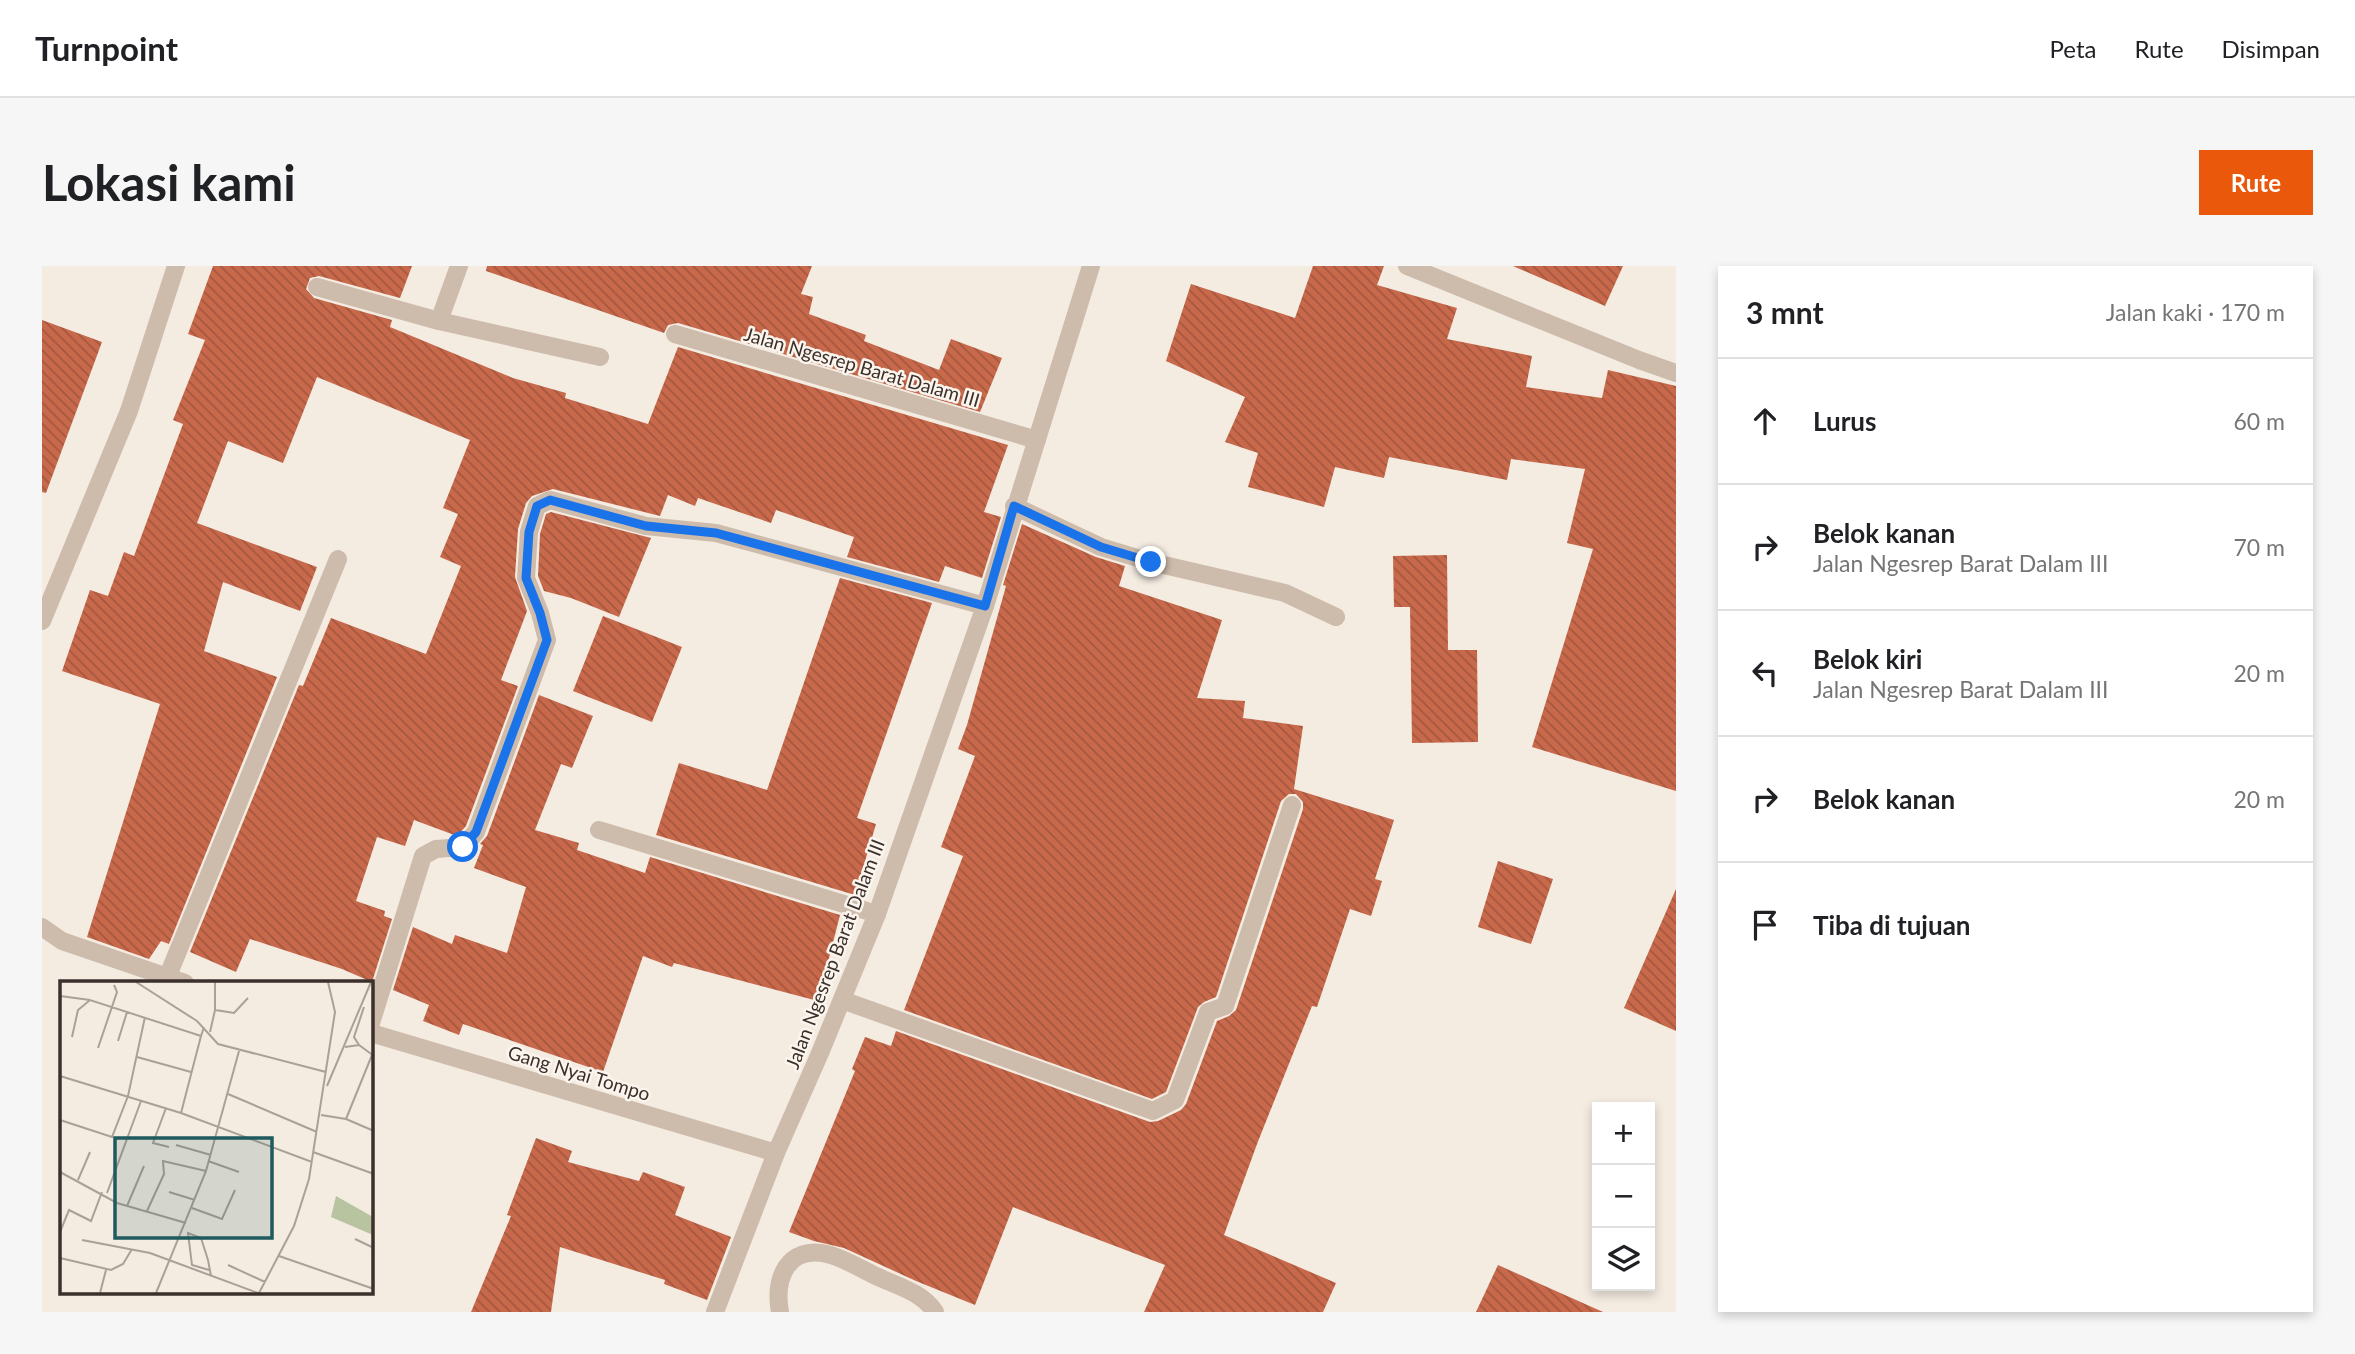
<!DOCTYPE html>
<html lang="id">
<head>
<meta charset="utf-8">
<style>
	:root { --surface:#fff; --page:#f6f6f6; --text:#202124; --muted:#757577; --line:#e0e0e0; --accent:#ea580c }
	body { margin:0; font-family:Lato,sans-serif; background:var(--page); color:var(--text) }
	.controls { position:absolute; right:21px; bottom:21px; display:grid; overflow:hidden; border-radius:0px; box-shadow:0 4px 10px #0003 }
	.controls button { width:63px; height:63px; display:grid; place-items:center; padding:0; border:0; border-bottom:2px solid var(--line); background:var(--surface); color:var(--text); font:35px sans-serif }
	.stop { position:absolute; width:21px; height:21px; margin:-16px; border:5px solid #1a73e8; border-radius:50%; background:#fff }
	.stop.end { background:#1a73e8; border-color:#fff; box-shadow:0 2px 7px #0008 }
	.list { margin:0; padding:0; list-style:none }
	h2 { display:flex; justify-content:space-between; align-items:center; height:91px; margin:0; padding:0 28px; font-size:30px }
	h2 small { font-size:23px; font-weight:400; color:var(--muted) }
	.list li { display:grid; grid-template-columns:46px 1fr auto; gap:21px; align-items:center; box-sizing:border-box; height:126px; padding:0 28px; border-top:2px solid var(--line) }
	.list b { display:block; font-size:26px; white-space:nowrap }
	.list p { margin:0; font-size:23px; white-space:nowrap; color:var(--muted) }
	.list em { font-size:23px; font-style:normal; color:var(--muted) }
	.icon { flex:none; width:38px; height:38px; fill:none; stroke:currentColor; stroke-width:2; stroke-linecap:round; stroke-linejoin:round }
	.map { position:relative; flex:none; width:1634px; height:1046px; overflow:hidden; border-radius:0px }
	header { display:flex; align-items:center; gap:42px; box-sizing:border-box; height:98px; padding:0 35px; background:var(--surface); border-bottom:2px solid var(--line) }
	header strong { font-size:33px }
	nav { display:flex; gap:38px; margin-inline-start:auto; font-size:24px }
	.intro { display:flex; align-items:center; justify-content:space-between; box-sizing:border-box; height:168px; padding:0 42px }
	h1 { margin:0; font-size:49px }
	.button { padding:18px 32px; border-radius:0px; background:var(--accent); color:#fff; font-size:24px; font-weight:700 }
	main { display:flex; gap:42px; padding:0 42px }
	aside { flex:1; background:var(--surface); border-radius:0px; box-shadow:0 4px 10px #0003 }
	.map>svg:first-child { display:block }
</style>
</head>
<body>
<header>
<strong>Turnpoint</strong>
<nav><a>Peta</a><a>Rute</a><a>Disimpan</a></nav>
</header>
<div class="intro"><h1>Lokasi kami</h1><a class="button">Rute</a></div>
<main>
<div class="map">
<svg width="1634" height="1046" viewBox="0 0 1634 1046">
	<defs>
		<pattern id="building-back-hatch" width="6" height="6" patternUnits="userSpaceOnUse" patternTransform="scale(1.75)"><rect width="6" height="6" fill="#c8694b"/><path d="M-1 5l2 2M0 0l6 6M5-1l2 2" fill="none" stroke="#a4573f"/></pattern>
	</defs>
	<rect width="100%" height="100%" fill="#f4ebe1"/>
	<g fill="url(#building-back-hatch)">
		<polygon points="171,0 370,0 358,32 277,10 268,12 264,23 272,32 350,54 348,61 471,112 524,127 523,132 606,158 636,81 966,179 942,246 959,251 940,312 903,300 897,316 805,291 812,271 734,244 729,257 656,232 653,240 626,229 618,250 511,223 490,230 484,237 476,263 473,311 485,345 459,414 476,420 424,560 415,570 372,554 363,580 335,571 314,635 343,645 342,650 350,653 330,716 300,703 208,673 194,706 148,686 257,419 261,420 289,352 384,388 419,300 398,291 416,248 401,242 428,174 275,111 241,197 186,175 155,257 275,301 258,345 181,316 162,385 235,411 127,678 119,675 107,693 45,671 118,438 20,405 48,324 66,330 82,286 92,290 141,158 131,154 163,74 146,68"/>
		<polygon points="445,0 770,0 759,28 771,31 767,48 824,69 822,75 897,104 909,73 960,92 938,146 636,57 626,59 622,67 444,5"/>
		<polygon points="1271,0 1342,0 1335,19 1415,42 1405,73 1490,90 1484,121 1560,132 1566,104 1634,120 1634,525 1490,481 1551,283 1525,277 1543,203 1469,193 1465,214 1347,191 1342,212 1293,201 1282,241 1206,221 1216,187 1183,176 1203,131 1124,95 1149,18 1253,52"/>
		<polygon points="1471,0 1581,0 1563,40"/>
		<polygon points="0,54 60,76 4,227 0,226"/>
		<polygon points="509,246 609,272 577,351 529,332 502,325 496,310 498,268 504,248"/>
		<polygon points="980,258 1054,291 1083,300 1077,320 1180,354 1155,432 1203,435 1201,452 1261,460 1252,523 1352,554 1333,613 1340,615 1329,650 1308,643 1275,741 1270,740 1215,878 1182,969 1294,1017 1281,1046 1102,1046 1123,999 971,941 933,1039 874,1015 802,982 772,975 747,966 813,805 810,803 823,771 849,780 854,765 1108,856 1116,855 1139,844 1144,838 1175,755 1187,750 1194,744 1261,543 1261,536 1254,528 1247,528 1239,535 1174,731 1162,736 1156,741 1124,826 1110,833 862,744 921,590 899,581 933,490 916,483 925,459 964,320 961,319"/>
		<polygon points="1405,289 1406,384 1435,384 1436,476 1370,477 1368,341 1352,341 1351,290"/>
		<polygon points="798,312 890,337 815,552 834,558 813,629 614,569 637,497 725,524"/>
		<polygon points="561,350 640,381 610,456 531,425"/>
		<polygon points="497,429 551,450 530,502 519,498 493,564 537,577 535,584 603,607 608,591 798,649 776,735 632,697 630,701 601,690 561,806 421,758 417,769 381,755 387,739 351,724 371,661 410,678 413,669 465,687 484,621 432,602 441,579 438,578 445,570"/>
		<polygon points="1456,595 1511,613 1489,678 1436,661"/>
		<polygon points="1634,623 1634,765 1582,742"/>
		<polygon points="494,872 530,885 526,896 597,915 601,906 643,921 633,949 689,971 665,1034 622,1018 623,1014 518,981 509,1046 429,1046 469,950 465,949"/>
		<polygon points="1456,999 1561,1046 1434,1046"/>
	</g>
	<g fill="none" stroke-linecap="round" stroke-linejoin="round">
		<g stroke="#cdbbac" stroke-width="18">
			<polyline points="417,0 397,55 558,91"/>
			<polyline points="1365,0 1597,94 1634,107"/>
			<polyline points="275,21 397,55"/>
			<polyline points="633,68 995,174"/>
			<polyline points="972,240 1059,281 1109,296 1243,327 1294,351"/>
			<polyline points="0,355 87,145 134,0"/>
			<polyline points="557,564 835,648"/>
			<polyline points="0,661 20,675 143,717"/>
			<polyline points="125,712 296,293"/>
			<polyline points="800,734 1111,845 1133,834 1166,746 1183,740 1250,539"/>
			<polyline points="329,757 381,590 394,583 421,581 434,566 505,374 498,347 484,312 487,266 495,240 508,234 604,260 674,267 943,340"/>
			<polyline points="329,767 734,887"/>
			<polyline points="673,1046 734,887 778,787 835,648 943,340 1049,0"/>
			<path d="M 738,1046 C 732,1013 745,979 785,988 C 802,992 819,1003 834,1010 C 855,1020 880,1026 893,1046"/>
		</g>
	</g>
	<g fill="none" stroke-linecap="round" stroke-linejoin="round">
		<polyline stroke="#1a73e8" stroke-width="9" points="421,581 434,566 505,374 498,347 484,312 487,266 495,240 508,234 604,260 674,267 943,340 972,240 1059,281 1109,296"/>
	</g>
	<g text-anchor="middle" stroke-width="5" stroke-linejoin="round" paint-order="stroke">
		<g font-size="19" fill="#3b302b" stroke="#fbf5ee">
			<text transform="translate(820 101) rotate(16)" y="7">Jalan Ngesrep Barat Dalam III</text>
			<text transform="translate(793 688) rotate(-69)" y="7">Jalan Ngesrep Barat Dalam III</text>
			<text transform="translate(537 807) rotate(17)" y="7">Gang Nyai Tompo</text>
		</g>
	</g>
	<g transform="translate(18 715)">
		<rect width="313" height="313" fill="#f4ebe1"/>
		<path d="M 276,215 L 313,236 L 313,254 L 271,236 Z" fill="#b8c4a0"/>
		<path fill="none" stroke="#aaa098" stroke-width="2" d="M 76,1 L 137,40 L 158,63 L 266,91M 155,1 L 155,29M 0,15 L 30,19M 150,51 L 155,29 L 174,32 L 188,17M 12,56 L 18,29 L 30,19 L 141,55 L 144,46M 58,60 L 67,31M 299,64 L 294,56 L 304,26M 285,66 L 299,64 L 314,75M 38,67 L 57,11 L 54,4M 77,76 L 131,91M 0,95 L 121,132 L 252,181M 267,105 L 311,1M 168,113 L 257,151M 106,127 L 93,162 L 109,166M 121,132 L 141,55M 261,134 L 286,138 L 314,150M 286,138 L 312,74M 0,139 L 52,156 L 68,115 L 85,36M 116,164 L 151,174M 253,171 L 314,193M 148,180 L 179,191M 0,191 L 57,222 L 126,242M 18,199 L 30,171M 109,211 L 135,219M 47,212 L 81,120M 67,225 L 84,185M 132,227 L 162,238 L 175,209M 87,230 L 104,193 L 103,180 L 146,190M 0,251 L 9,229 L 31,240 L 42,211M 295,258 L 314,267M 22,259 L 90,272 L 198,312M 219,275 L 314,308M 0,277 L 51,289 L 63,283 L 72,268M 168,284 L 205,301M 149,289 L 132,284 L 128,252 L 141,257 L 148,279 L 151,295M 40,312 L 46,289M 96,312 L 146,190 L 179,70M 199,312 L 234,245 L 249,198 L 275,31 L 268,1"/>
		<path fill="#1f5a5e" fill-opacity="0.15" stroke="#1f5a5e" stroke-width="3.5" d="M 55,157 L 212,157 L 212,257 L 55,257 Z"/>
		<rect width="313" height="313" fill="none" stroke="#3b302b" stroke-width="3.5"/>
	</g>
</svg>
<div class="controls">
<button>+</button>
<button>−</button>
<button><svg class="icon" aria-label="layers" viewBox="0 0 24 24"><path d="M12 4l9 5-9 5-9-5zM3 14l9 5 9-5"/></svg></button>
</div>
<div class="stop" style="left:421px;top:581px"></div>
<div class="stop end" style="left:1109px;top:296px"></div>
</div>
<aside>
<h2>3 mnt<small>Jalan kaki · 170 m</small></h2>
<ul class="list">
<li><svg class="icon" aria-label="ahead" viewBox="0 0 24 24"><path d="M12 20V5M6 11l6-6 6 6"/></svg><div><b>Lurus</b></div><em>60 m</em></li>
<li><svg class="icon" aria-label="right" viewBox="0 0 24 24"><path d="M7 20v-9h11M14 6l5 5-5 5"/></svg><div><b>Belok kanan</b><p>Jalan Ngesrep Barat Dalam III</p></div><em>70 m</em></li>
<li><svg class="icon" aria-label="left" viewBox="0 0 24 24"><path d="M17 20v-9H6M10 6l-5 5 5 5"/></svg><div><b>Belok kiri</b><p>Jalan Ngesrep Barat Dalam III</p></div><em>20 m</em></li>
<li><svg class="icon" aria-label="right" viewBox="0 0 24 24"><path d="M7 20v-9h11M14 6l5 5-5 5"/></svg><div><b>Belok kanan</b></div><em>20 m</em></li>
<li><svg class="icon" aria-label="arrive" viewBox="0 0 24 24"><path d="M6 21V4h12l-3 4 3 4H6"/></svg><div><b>Tiba di tujuan</b></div></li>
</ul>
</aside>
</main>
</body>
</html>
